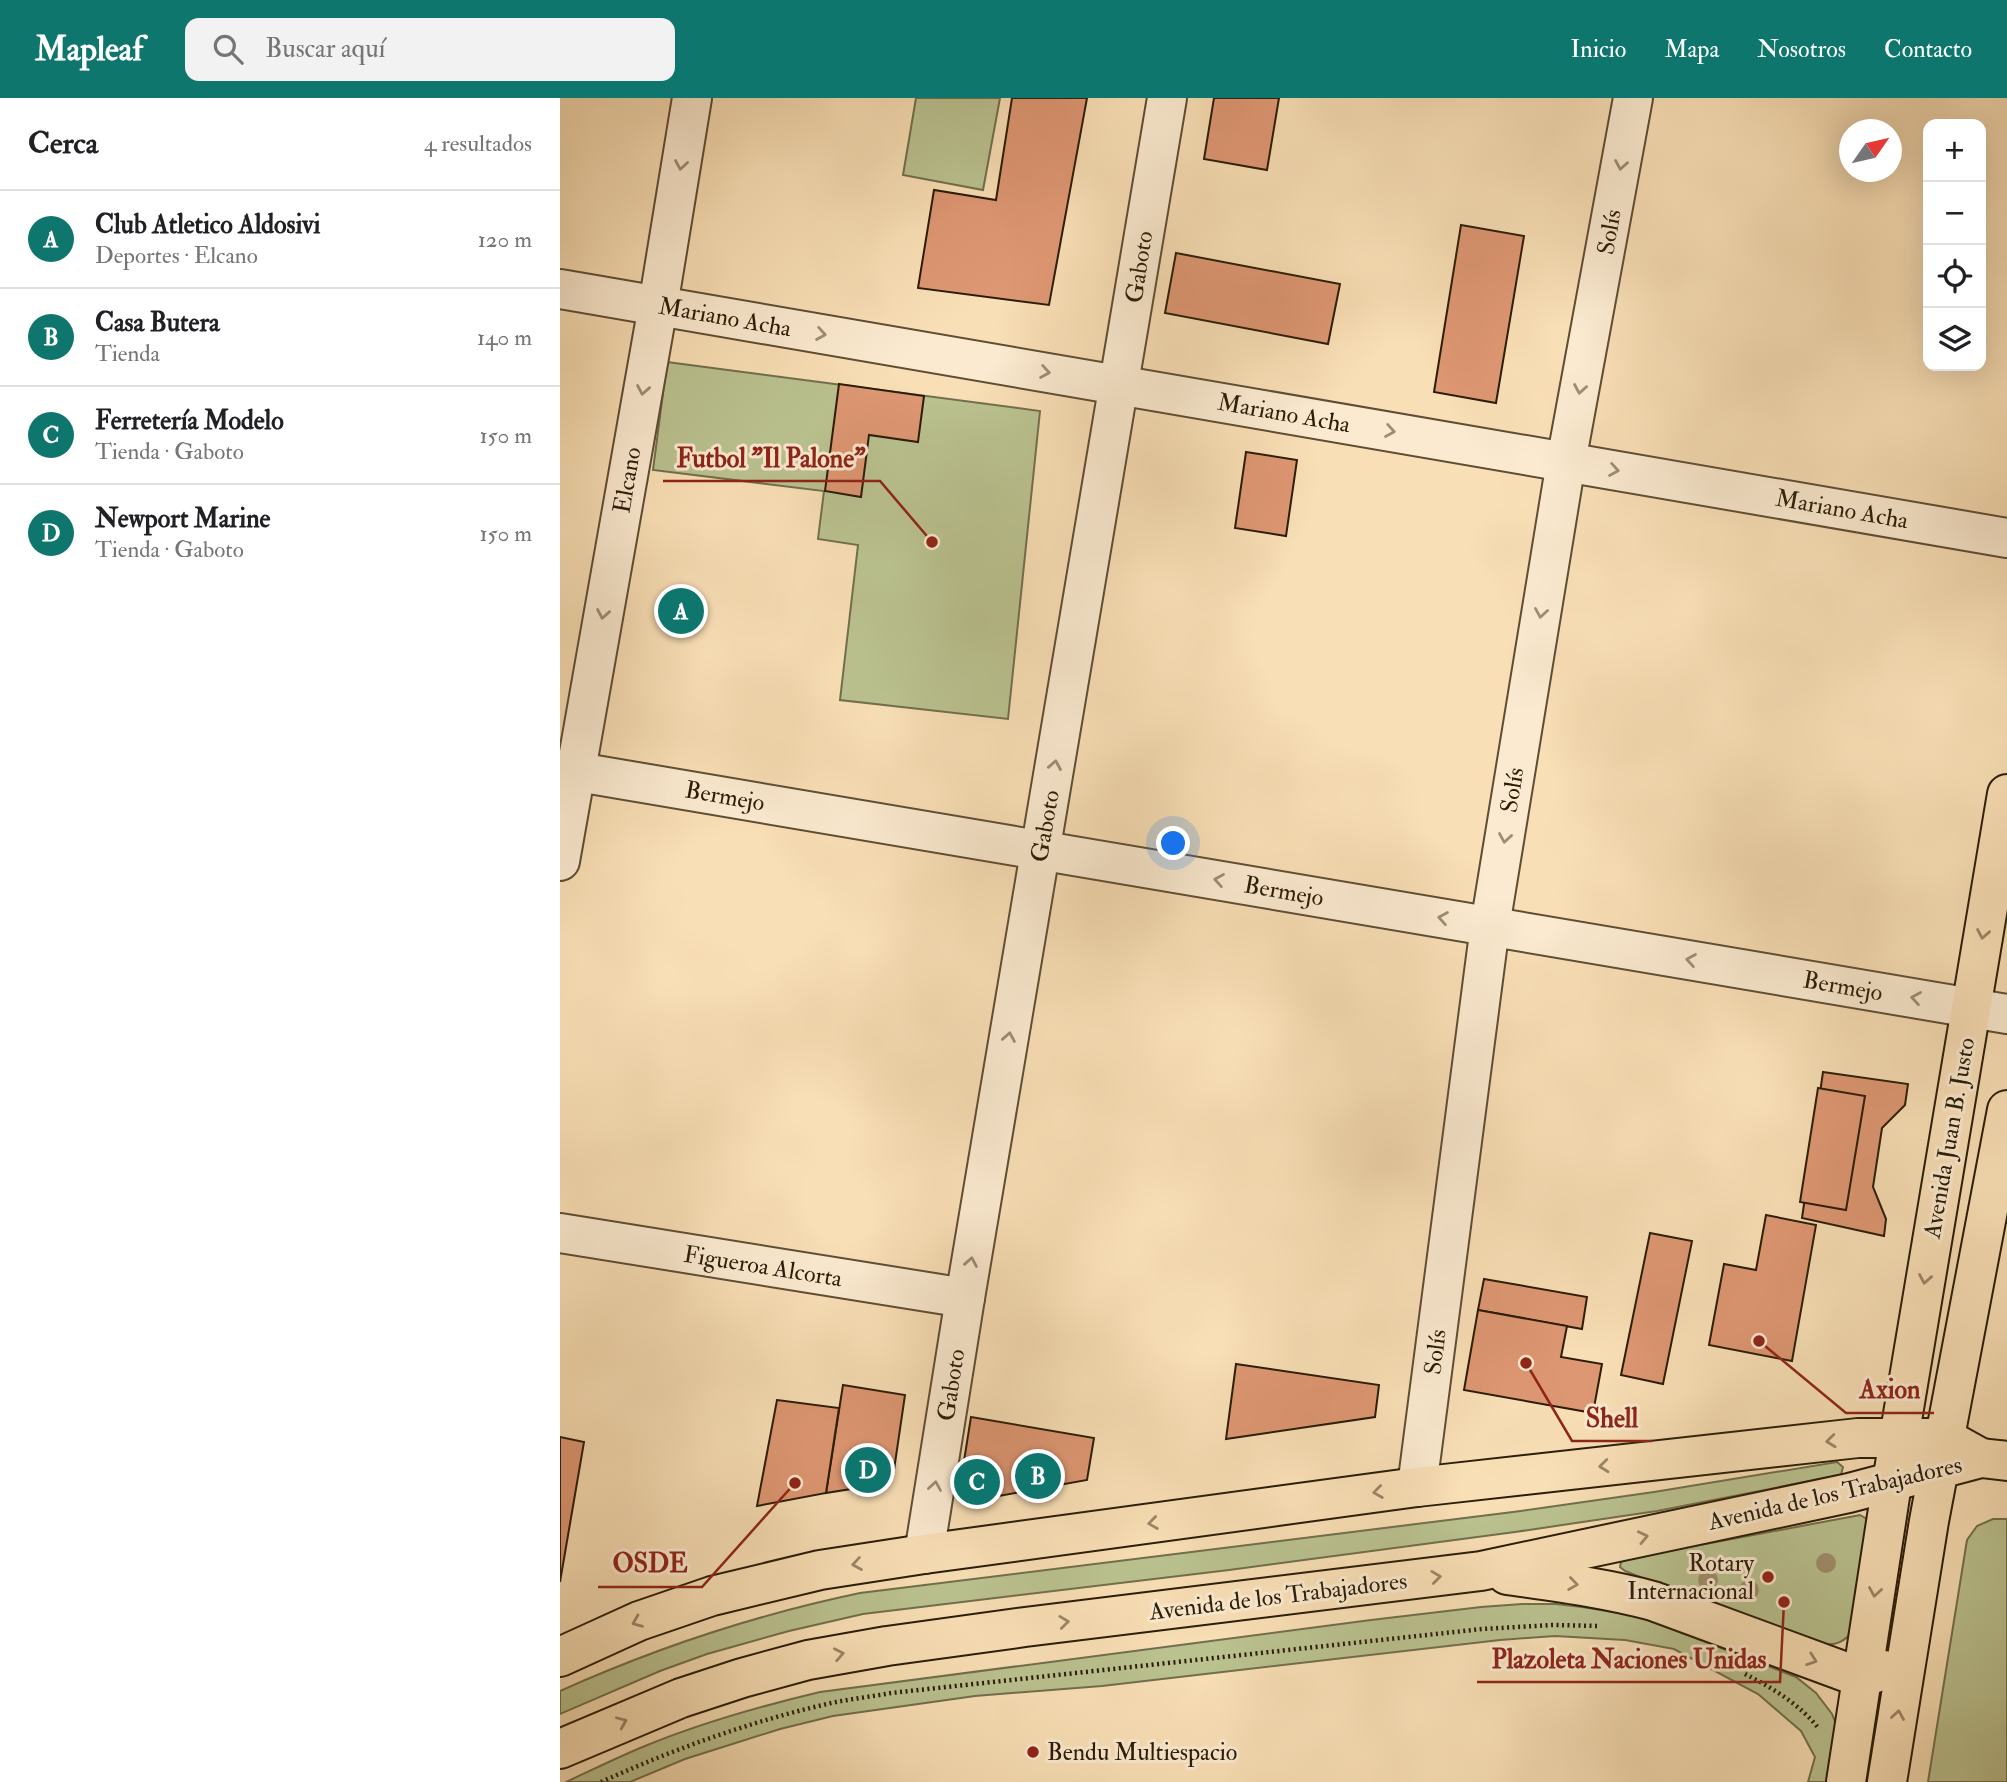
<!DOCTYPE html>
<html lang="es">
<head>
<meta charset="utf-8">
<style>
	:root { --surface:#fff; --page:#f2f2f2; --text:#202124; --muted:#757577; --line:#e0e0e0; --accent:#0f766e }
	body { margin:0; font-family:"IM FELL Double Pica",serif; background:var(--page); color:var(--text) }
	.controls { position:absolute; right:21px; top:21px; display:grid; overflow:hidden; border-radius:14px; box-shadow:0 7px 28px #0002 }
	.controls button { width:63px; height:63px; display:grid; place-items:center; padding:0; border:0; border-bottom:2px solid var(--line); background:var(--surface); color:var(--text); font:35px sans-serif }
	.compass { position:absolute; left:1279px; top:21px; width:63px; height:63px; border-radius:50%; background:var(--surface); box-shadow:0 7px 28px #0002; rotate:56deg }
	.you { position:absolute; left:614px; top:746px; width:24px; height:24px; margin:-18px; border:5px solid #fff; border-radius:50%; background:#1a73e8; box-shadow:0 0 0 10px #1a73e833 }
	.badge { display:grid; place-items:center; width:46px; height:46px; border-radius:50%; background:var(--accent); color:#fff; font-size:23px; font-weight:700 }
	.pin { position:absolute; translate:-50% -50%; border:4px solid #fff; box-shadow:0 2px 7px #0006 }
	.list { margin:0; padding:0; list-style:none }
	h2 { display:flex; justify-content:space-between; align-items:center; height:91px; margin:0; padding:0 28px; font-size:30px }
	h2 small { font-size:23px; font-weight:400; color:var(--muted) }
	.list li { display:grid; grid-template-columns:46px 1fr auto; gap:21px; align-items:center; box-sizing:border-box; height:98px; padding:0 28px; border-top:2px solid var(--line) }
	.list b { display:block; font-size:26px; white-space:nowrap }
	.list p { margin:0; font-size:23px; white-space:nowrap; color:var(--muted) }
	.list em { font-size:23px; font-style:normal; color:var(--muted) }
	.icon { flex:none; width:38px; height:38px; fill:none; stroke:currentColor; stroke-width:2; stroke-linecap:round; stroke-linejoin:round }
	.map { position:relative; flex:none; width:1447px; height:1684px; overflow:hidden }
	header { display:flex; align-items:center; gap:42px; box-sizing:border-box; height:98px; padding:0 35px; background:var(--accent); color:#fff }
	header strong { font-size:33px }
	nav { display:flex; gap:38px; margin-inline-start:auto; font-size:24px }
	.search { width:490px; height:63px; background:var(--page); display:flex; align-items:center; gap:18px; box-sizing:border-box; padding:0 24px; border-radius:14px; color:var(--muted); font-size:26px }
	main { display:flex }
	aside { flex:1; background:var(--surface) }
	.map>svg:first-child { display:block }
</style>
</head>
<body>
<header>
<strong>Mapleaf</strong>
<div class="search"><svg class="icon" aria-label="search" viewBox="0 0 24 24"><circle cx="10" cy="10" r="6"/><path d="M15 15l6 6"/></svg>Buscar aquí</div>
<nav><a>Inicio</a><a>Mapa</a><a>Nosotros</a><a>Contacto</a></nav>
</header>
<main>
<aside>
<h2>Cerca<small>4 resultados</small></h2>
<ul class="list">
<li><span class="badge">A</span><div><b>Club Atletico Aldosivi</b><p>Deportes · Elcano</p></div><em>120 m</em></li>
<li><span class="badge">B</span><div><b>Casa Butera</b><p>Tienda</p></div><em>140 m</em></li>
<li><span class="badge">C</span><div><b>Ferretería Modelo</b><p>Tienda · Gaboto</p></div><em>150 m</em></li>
<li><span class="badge">D</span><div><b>Newport Marine</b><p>Tienda · Gaboto</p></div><em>150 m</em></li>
</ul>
</aside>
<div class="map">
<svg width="1447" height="1684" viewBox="0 0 1447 1684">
	<rect width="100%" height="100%" fill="#f9dfb6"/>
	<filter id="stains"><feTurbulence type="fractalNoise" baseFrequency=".00286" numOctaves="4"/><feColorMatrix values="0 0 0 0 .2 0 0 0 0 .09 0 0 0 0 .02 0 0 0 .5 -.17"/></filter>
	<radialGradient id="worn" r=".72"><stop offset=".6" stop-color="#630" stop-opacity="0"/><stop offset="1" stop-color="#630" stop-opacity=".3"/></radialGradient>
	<g fill="#bac290" stroke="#726f4c" stroke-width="2">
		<polygon points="356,0 440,0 423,92 343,77"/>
		<polygon points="107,264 480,313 448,621 280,602 298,447 258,441 264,393 93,372"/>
		<path d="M 1277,1364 L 1283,1369 L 1281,1377 L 1097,1413 L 955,1434 L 669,1472 L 303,1516 L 229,1533 L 147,1556 L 100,1573 L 0,1616 L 0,1593 C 98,1549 195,1517 300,1495 L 953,1414 L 1094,1394 Z"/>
		<path d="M 1300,1417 L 1307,1421 L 1294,1532 C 1285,1543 1276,1549 1261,1545 L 1085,1481 L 1065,1473 L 1060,1469 L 1061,1464 L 1071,1460 Z"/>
		<polygon points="1433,1421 1447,1421 1447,1684 1368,1684 1407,1442 1417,1428"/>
		<path d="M 962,1506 L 996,1506 L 1022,1509 L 1073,1517 L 1097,1525 L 1236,1579 L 1256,1595 L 1272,1616 L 1278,1631 L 1272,1684 L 1248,1684 L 1255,1659 L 1241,1633 L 1198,1596 L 1114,1551 L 1065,1542 L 995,1538 L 940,1542 L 542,1588 L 415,1598 L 273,1618 L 220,1631 L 125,1661 L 70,1684 L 6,1684 C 32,1672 58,1659 85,1648 C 141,1625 201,1608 260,1594 L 811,1522 L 921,1509 Z"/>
	</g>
	<g fill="#de9773" stroke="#2a1c08" stroke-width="2">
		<polygon points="452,0 527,0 489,207 358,190 374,92 436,102"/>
		<polygon points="654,0 719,0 707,72 644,61"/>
		<polygon points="901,127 964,138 936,305 874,294"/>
		<polygon points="616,155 780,186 768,246 605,215"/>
		<polygon points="279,286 364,298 358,344 309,337 301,399 265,393"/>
		<polygon points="686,354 737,362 726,438 675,430"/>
		<polygon points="1263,974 1348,986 1345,1007 1322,1030 1313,1089 1326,1121 1324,1138 1242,1120"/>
		<polygon points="1258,990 1305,998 1286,1112 1240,1104"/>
		<polygon points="1206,1117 1256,1127 1232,1263 1149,1247 1164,1166 1196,1172"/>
		<polygon points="1090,1135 1132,1143 1103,1286 1061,1277"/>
		<polygon points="924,1181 1027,1199 1022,1231 918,1212"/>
		<polygon points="918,1212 1007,1228 1001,1259 1042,1266 1033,1315 904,1292"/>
		<polygon points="676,1266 819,1287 815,1319 666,1341"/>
		<polygon points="283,1287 345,1297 334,1372 316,1387 266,1395"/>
		<polygon points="217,1302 279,1310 266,1395 197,1408"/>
		<polygon points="411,1319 534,1340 527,1382 411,1403 400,1388"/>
		<polygon points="0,1339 24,1344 0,1484"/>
	</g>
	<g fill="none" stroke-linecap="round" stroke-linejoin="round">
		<defs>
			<g id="minor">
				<polyline points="0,191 1447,440"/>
				<polyline points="0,671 1447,916"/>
				<polyline points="0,763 98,208 132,0"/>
				<polyline points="0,1135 405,1200"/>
				<polyline points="857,1389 930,828 1006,364 1073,0"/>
				<polyline points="364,1456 405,1200 607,0"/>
			</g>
			<g id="major">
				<path d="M 947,1477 C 996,1484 1045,1490 1093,1503 L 1302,1580 L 1324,1572"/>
				<polyline points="0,1559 79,1523 152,1498 260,1472 364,1456 857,1389 1298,1340 1385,1340 1421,1360"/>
				<polyline points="0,1651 121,1600 182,1580 248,1562 327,1548 465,1529 921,1473 1289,1395 1421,1360 1447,1363"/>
				<polyline points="1286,1684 1339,1340 1447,696"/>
				<polyline points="1327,1684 1369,1423 1447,1012"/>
			</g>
		</defs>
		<use href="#minor" stroke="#5e4d34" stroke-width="42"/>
		<use href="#major" stroke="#2a1c08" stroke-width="42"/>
		<g stroke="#2a1c08" stroke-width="4.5" stroke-dasharray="2 3.5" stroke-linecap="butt">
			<path d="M 1185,1576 C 1211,1589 1241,1607 1259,1631"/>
			<path d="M 41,1684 C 114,1651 189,1624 267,1606 C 288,1601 310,1599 331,1595 L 922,1531 L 993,1527 L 1038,1528"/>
		</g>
		<use href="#minor" stroke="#fbead0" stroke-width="38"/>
		<use href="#major" stroke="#f9dfb6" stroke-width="38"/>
	</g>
	<g fill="#9f8f6d">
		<circle cx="1266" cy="1465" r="10"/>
		<circle cx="1148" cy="1482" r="10"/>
		<circle cx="1189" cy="1492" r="10"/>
	</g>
	<defs><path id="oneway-chevron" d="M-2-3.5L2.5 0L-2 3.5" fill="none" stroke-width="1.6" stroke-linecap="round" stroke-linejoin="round" transform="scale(1.75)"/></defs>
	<g stroke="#9d8d76">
		<use href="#oneway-chevron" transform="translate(121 67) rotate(99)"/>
		<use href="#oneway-chevron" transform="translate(1061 67) rotate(100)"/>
		<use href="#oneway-chevron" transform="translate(261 236) rotate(10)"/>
		<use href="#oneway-chevron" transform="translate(485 274) rotate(10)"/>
		<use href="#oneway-chevron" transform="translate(1020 291) rotate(100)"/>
		<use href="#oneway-chevron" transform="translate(83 292) rotate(100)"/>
		<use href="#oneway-chevron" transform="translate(830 333) rotate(10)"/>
		<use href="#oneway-chevron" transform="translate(1054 372) rotate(10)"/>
		<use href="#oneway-chevron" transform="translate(981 515) rotate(99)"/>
		<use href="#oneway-chevron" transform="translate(43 516) rotate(100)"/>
		<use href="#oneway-chevron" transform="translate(495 667) rotate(-80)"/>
		<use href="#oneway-chevron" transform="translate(945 740) rotate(99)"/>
		<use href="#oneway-chevron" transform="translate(659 782) rotate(-170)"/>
		<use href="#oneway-chevron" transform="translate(883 820) rotate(-170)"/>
		<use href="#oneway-chevron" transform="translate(1131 862) rotate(-170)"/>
		<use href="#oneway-chevron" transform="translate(1356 900) rotate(-170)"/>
		<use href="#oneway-chevron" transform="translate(449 939) rotate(-80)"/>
		<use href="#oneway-chevron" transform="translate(411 1164) rotate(-80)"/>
		<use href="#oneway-chevron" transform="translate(375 1388) rotate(-81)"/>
	</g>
	<g stroke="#9c8768">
		<use href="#oneway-chevron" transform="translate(1423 836) rotate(100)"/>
		<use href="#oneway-chevron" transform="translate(1365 1181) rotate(100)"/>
		<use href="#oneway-chevron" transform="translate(1271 1343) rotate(174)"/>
		<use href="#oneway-chevron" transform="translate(1044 1368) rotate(174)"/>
		<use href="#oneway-chevron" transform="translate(818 1394) rotate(172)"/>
		<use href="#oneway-chevron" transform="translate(593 1425) rotate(172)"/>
		<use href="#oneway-chevron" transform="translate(1083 1439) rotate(-12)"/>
		<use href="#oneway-chevron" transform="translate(297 1466) rotate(171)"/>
		<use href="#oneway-chevron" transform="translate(876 1479) rotate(-7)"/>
		<use href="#oneway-chevron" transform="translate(1013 1486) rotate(8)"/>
		<use href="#oneway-chevron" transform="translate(1315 1494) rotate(99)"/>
		<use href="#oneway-chevron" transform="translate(77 1524) rotate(158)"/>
		<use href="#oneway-chevron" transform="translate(504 1524) rotate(-7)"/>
		<use href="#oneway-chevron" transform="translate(279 1556) rotate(-11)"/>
		<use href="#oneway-chevron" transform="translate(1252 1562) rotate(20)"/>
		<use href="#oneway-chevron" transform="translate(1338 1617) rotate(-81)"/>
		<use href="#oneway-chevron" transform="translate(62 1624) rotate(-23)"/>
	</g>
	<g fill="#8f2418" stroke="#fbead0" stroke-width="2.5">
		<circle cx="1208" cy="1479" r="7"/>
		<circle cx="473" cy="1654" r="7"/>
	</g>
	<g text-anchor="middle" stroke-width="6" stroke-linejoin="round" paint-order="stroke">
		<g font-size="24" fill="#2a1c08" stroke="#fbead0">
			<text transform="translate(1049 134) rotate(-80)" y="8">Solís</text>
			<text transform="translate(579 169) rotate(-81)" y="8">Gaboto</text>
			<text transform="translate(165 219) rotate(10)" y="8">Mariano Acha</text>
			<text transform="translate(724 315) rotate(10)" y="8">Mariano Acha</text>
			<text transform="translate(67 382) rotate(-80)" y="8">Elcano</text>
			<text transform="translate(1282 411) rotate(10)" y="8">Mariano Acha</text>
			<text transform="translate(952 692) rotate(-81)" y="8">Solís</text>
			<text transform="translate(165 698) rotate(10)" y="8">Bermejo</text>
			<text transform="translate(485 728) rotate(-80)" y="8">Gaboto</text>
			<text transform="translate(724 793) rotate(10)" y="8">Bermejo</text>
			<text transform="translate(1283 888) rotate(10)" y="8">Bermejo</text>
			<text transform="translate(1389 1040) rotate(-80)" y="8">Avenida Juan B. Justo</text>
			<text transform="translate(203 1168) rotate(9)" y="8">Figueroa Alcorta</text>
			<text transform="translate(875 1254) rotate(-83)" y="8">Solís</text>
			<text transform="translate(391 1287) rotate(-81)" y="8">Gaboto</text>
			<text transform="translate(1275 1395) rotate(-13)" y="8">Avenida de los Trabajadores</text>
			<text transform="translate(718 1498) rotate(-7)" y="8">Avenida de los Trabajadores</text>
		</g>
		<g font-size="24" fill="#2a1c08" stroke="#fbead0" text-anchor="end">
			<text x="1194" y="1473">Rotary<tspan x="1194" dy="28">Internacional</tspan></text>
			<text x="487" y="1662" text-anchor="start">Bendu Multiespacio</text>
		</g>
	</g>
	<path fill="none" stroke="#8f2418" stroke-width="2.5" d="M372 444L320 383H103M1199 1243L1286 1315H1374M966 1265L1012 1343H1092M235 1385L142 1489H38M1224 1504L1220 1584H917"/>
	<g fill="#8f2418" stroke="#fbead0" stroke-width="2.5">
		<circle cx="372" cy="444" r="7"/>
		<circle cx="1199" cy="1243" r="7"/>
		<circle cx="966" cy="1265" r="7"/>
		<circle cx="235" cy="1385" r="7"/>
		<circle cx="1224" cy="1504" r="7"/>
	</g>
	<g font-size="26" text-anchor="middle" font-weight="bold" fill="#8f2418" stroke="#fbead0" stroke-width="6" stroke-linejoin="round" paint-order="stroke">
		<text x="211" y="369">Futbol "Il Palone"</text>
		<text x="1330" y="1300">Axion</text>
		<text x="1052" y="1329">Shell</text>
		<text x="90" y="1474">OSDE</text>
		<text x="1069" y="1570">Plazoleta Naciones Unidas</text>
	</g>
	<rect width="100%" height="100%" filter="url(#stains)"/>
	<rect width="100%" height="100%" fill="url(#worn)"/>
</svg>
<div class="controls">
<button>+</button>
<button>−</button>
<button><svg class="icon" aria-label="locate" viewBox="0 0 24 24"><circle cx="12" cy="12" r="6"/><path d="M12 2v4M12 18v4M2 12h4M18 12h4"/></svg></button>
<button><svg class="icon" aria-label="layers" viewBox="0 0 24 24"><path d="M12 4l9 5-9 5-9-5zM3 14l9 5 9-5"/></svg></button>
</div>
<svg class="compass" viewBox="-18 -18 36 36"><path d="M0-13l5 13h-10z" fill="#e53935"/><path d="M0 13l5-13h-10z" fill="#757577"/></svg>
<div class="you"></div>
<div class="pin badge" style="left:121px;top:513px">A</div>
<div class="pin badge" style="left:478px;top:1378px">B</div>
<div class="pin badge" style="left:417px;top:1384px">C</div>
<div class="pin badge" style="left:308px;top:1372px">D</div>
</div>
</main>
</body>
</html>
